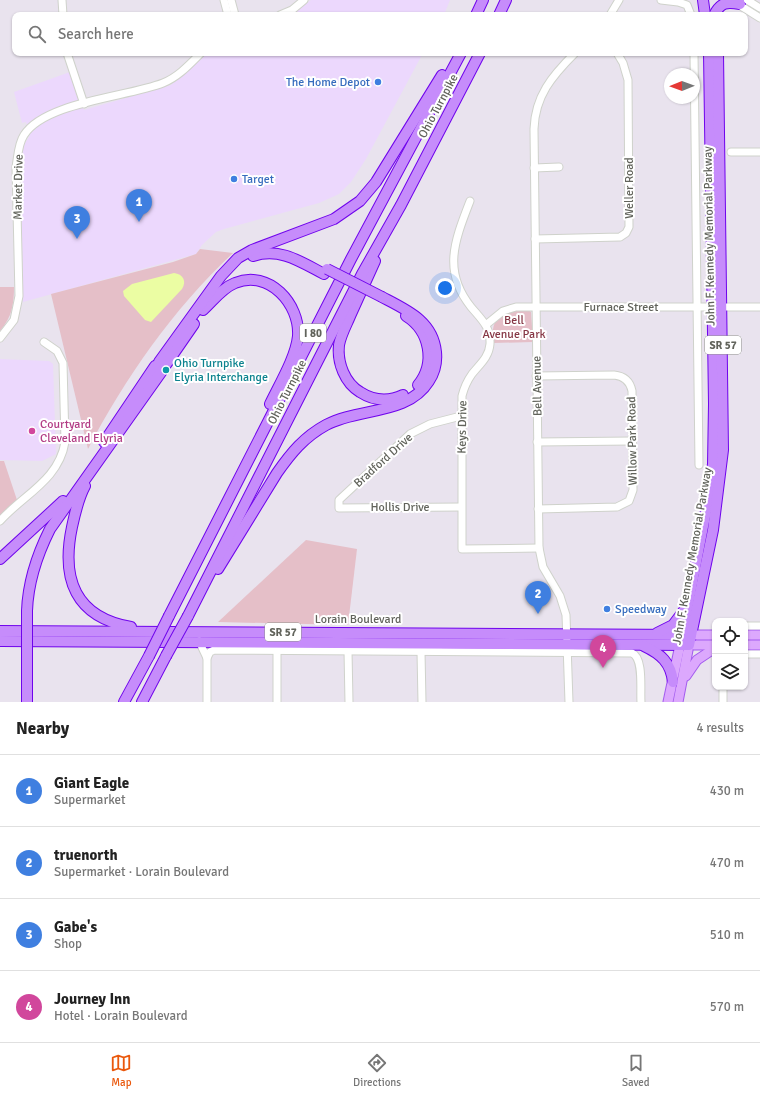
<!DOCTYPE html>
<html lang="en">
<head>
<meta charset="utf-8">
<style>
	:root { --surface:#fff; --page:#f2f2f2; --text:#222; --muted:#767676; --line:#e0e0e0; --accent:#ea580c }
	body { margin:0; font-family:Signika,sans-serif; background:var(--page); color:var(--text) }
	.controls { position:absolute; right:12px; bottom:12px; display:grid; overflow:hidden; border-radius:8px; box-shadow:0 1px 3px #0004 }
	.controls button { width:36px; height:36px; display:grid; place-items:center; padding:0; border:0; border-bottom:1px solid var(--line); background:var(--surface); color:var(--text); font:20px sans-serif }
	.compass { position:absolute; left:664px; top:68px; width:36px; height:36px; border-radius:50%; background:var(--surface); box-shadow:0 1px 3px #0004; rotate:269deg }
	.you { position:absolute; left:445px; top:288px; width:14px; height:14px; margin:-10px; border:3px solid #fff; border-radius:50%; background:#1a73e8; box-shadow:0 0 0 6px #1a73e833 }
	.badge { display:grid; place-items:center; width:26px; height:26px; border-radius:50%; background:var(--accent); color:#fff; font-size:13px; font-weight:700 }
	.pin { position:absolute; translate:-50% -33px; filter:drop-shadow(0 1px 2px #0008) }
	.pin::after { content:''; position:absolute; top:21px; width:14px; height:12px; background:inherit; clip-path:polygon(0 0,100% 0,50% 100%) }
	.list { margin:0; padding:0; list-style:none }
	h2 { display:flex; justify-content:space-between; align-items:center; height:52px; margin:0; padding:0 16px; font-size:17px }
	h2 small { font-size:13px; font-weight:400; color:var(--muted) }
	.list li { display:grid; grid-template-columns:26px 1fr auto; gap:12px; align-items:center; box-sizing:border-box; height:72px; padding:0 16px; border-top:1px solid var(--line) }
	.list b { display:block; font-size:15px; white-space:nowrap }
	.list p { margin:0; font-size:13px; white-space:nowrap; color:var(--muted) }
	.list em { font-size:13px; font-style:normal; color:var(--muted) }
	.icon { flex:none; width:22px; height:22px; fill:none; stroke:currentColor; stroke-width:2; stroke-linecap:round; stroke-linejoin:round }
	.map { position:relative; flex:none; width:760px; height:702px; overflow:hidden }
	.search { position:absolute; background:var(--surface); box-shadow:0 1px 3px #0004; left:12px; right:12px; top:12px; height:44px; display:flex; align-items:center; gap:10px; box-sizing:border-box; padding:0 14px; border-radius:8px; color:var(--muted); font-size:15px }
	.sheet { height:340px; background:var(--surface) }
	nav { display:flex; justify-content:space-around; align-items:center; box-sizing:border-box; height:56px; border-top:1px solid var(--line); background:var(--surface); font-size:11px; color:var(--muted) }
	nav a { display:grid; justify-items:center; gap:2px }
	nav .on { color:var(--accent) }
	.map>svg:first-child { display:block }
</style>
</head>
<body>
<div class="map">
<svg width="760" height="702" viewBox="0 0 760 702">
	<rect width="100%" height="100%" fill="#e9e3ee"/>
	<g fill="#ecd8fd">
		<polygon points="311,0 450,0 444,15 292,15"/>
		<polygon points="208,53 423,53 366,159 351,182 339,194 319,203 224,229 216,232 202,245 196,254 23,302 21,162 24,145 30,135 26,122 22,123 14,92 70,72 84,110 171,85"/>
		<polygon points="0,359 49,361 53,364 56,454 42,461 0,460"/>
	</g>
	<g fill="#e5bfc8">
		<path d="M 200,249 L 233,253 C 174,308 125,378 88,449 L 51,294 L 173,262 L 196,254 Z"/>
		<path d="M 0,287 L 14,287 C 14,304 12,317 0,331 Z"/>
		<path d="M 518,310 L 528,310 L 531,312 L 533,342 L 493,343 C 491,321 496,315 518,310 Z"/>
		<polygon points="0,461 4,461 17,500 0,517"/>
		<polygon points="306,540 357,549 348,625 218,622"/>
	</g>
	<path fill="#ebfda3" d="M 174,273 C 183,274 187,281 182,289 L 151,322 L 145,320 L 124,296 L 123,291 L 132,284 Z"/>
	<g fill="none" stroke-linecap="round" stroke-linejoin="round">
		<defs>
			<g id="minor">
				<polyline points="62,0 63,15"/>
				<polyline points="224,0 228,15"/>
				<polyline points="231,0 235,15"/>
				<polyline points="661,0 678,2 687,5 691,15"/>
				<polyline points="747,0 760,8"/>
				<polyline points="736,3 760,18"/>
				<polyline points="280,15 292,10 304,0"/>
				<polyline points="610,15 619,0"/>
				<polyline points="67,53 84,104"/>
				<polyline points="694,53 699,465"/>
				<polyline points="731,152 760,152"/>
				<polyline points="534,168 559,167"/>
				<path d="M 470,201 C 455,240 442,271 471,307 C 481,319 491,327 490,344 C 489,357 480,364 472,374 C 467,381 464,388 462,396 L 462,549 L 539,548"/>
				<polyline points="535,239 620,237 626,233 629,227 628,80 623,63 617,53"/>
				<polyline points="487,324 503,311 516,307 760,307"/>
				<path d="M 0,338 L 14,320 L 19,296 L 16,167 C 18,156 18,144 24,135 C 45,102 127,97 163,83 C 178,77 189,65 201,53"/>
				<path d="M 536,376 L 614,375 C 624,376 630,381 632,391 L 633,490 L 629,501 L 617,507 L 538,509"/>
				<polyline points="461,416 430,424 410,434 339,500 339,508 461,507"/>
				<polyline points="537,442 632,441"/>
				<path d="M 0,521 C 23,495 59,480 65,442 L 63,363 L 57,351 L 44,342"/>
				<polyline points="745,626 760,626"/>
				<polyline points="199,641 207,658 207,702"/>
				<polyline points="277,651 277,702"/>
				<polyline points="348,651 349,702"/>
				<polyline points="421,652 422,702"/>
				<polyline points="745,654 760,654"/>
				<path d="M 207,658 L 210,652 L 214,650 L 632,653 C 644,658 640,690 641,702"/>
				<polyline points="723,687 723,702"/>
				<path d="M 569,702 L 566,615 L 560,596 L 543,567 L 539,548 L 534,129 C 535,96 552,76 575,53"/>
			</g>
			<g id="major">
				<polyline points="691,635 715,635"/>
				<polyline points="745,635 760,635"/>
				<polyline points="745,645 760,645"/>
				<polyline points="686,676 697,660 715,648"/>
				<polyline points="668,702 680,645"/>
				<polyline points="678,702 689,645 715,645"/>
			</g>
			<g id="highway">
				<polyline points="703,0 705,15"/>
				<polyline points="476,15 483,0"/>
				<polyline points="499,15 506,0"/>
				<path d="M 714,15 C 721,2 726,2 740,4"/>
				<path d="M 253,256 C 280,247 301,262 324,274"/>
				<path d="M 375,261 C 367,279 359,296 351,314 C 347,324 341,334 339,345 C 337,363 345,383 360,392 C 374,401 388,402 403,395"/>
				<path d="M 203,310 C 213,301 222,288 235,283 C 269,269 300,304 298,336 C 296,357 279,385 270,404"/>
				<path d="M 406,316 C 430,331 436,363 418,385"/>
				<polyline points="159,362 221,276 238,258 252,250 334,219 360,201 376,182 442,75"/>
				<polyline points="165,366 194,324"/>
				<polyline points="104,442 155,366"/>
				<path d="M 85,486 C 78,499 75,513 72,527 C 61,579 75,617 131,627"/>
				<polyline points="0,559 63,501"/>
				<path d="M 218,569 L 277,473 C 291,453 304,437 326,425 C 359,407 407,416 429,381 C 435,372 437,362 436,352 C 433,321 407,310 382,297"/>
				<path d="M 27,611 C 28,582 37,555 50,529 L 162,371"/>
				<polyline points="169,616 351,259 461,53"/>
				<polyline points="188,616 362,274 401,205 480,53"/>
				<polyline points="0,631 691,635"/>
				<polyline points="657,633 673,625 685,609"/>
				<polyline points="681,640 706,511 713,464 714,404 709,53"/>
				<polyline points="0,641 689,645 713,530 723,450 718,53"/>
				<path d="M 644,646 C 661,654 671,663 673,682"/>
				<polyline points="27,702 27,654"/>
				<polyline points="124,702 149,656"/>
				<polyline points="142,702 166,656"/>
			</g>
		</defs>
		<use href="#minor" stroke="#cfd2cb" stroke-width="9"/>
		<use href="#major" stroke="#a35bef" stroke-width="11"/>
		<use href="#highway" stroke="#6f04ec" stroke-width="12"/>
		<use href="#minor" stroke="#fff" stroke-width="7"/>
		<use href="#major" stroke="#dca8fd" stroke-width="9"/>
		<use href="#highway" stroke="#c68cfb" stroke-width="10"/>
		<defs>
			<g id="highway-bridge">
				<polyline points="327,269 382,297"/>
				<polyline points="27,611 27,654"/>
				<polyline points="149,656 169,616"/>
				<polyline points="166,656 188,616"/>
			</g>
		</defs>
		<use href="#highway-bridge" stroke="#6f04ec" stroke-width="12" stroke-linecap="butt"/>
		<use href="#highway-bridge" stroke="#c68cfb" stroke-width="10"/>
	</g>
	<g fill="#3f7fe0" stroke="#fff" stroke-width="1.5">
		<circle cx="378" cy="82" r="4"/>
		<circle cx="234" cy="179" r="4"/>
		<circle cx="607" cy="609" r="4"/>
	</g>
	<circle fill="#0f9aa8" stroke="#fff" stroke-width="1.5" cx="166" cy="370" r="4"/>
	<circle fill="#d1479c" stroke="#fff" stroke-width="1.5" cx="32" cy="431" r="4"/>
	<g text-anchor="middle" stroke-width="4" stroke-linejoin="round" paint-order="stroke">
		<g fill="#fff" stroke="#90928c" stroke-width="1">
			<rect x="300" y="324" width="26" height="18" rx="3"/>
			<rect x="705" y="336" width="36" height="18" rx="3"/>
			<rect x="265" y="623" width="36" height="18" rx="3"/>
		</g>
		<g font-size="11" font-weight="bold" fill="#61635b">
			<text x="313" y="337">I 80</text>
			<text x="723" y="349">SR 57</text>
			<text x="283" y="636">SR 57</text>
		</g>
		<g font-size="12" fill="#366cbe" stroke="#fff" text-anchor="start">
			<text x="370" y="86" text-anchor="end">The Home Depot</text>
			<text x="242" y="183">Target</text>
			<text x="615" y="613">Speedway</text>
		</g>
		<g font-size="12" fill="#61635b" stroke="#fff">
			<text transform="translate(438 106) rotate(-62)" y="4">Ohio Turnpike</text>
			<text transform="translate(18 187) rotate(-89)" y="4">Market Drive</text>
			<text transform="translate(629 188) rotate(-90)" y="4">Weller Road</text>
			<text transform="translate(709 236) rotate(-91)" y="4">John F. Kennedy Memorial Parkway</text>
			<text x="621" y="311">Furnace Street</text>
			<text transform="translate(537 386) rotate(-91)" y="4">Bell Avenue</text>
			<text transform="translate(287 392) rotate(-63)" y="4">Ohio Turnpike</text>
			<text transform="translate(462 427) rotate(-89)" y="4">Keys Drive</text>
			<text transform="translate(632 441) rotate(-91)" y="4">Willow Park Road</text>
			<text transform="translate(383 460) rotate(-42)" y="4">Bradford Drive</text>
			<text x="400" y="511">Hollis Drive</text>
			<text transform="translate(692 556) rotate(-80)" y="4">John F. Kennedy Memorial Parkway</text>
			<text x="358" y="623">Lorain Boulevard</text>
		</g>
		<g font-size="12" fill="#863745" stroke="#fff">
			<text x="514" y="324">Bell<tspan x="514" dy="14">Avenue Park</tspan></text>
		</g>
		<g font-size="12" fill="#0d838f" stroke="#fff" text-anchor="start">
			<text x="174" y="367">Ohio Turnpike<tspan x="174" dy="14">Elyria Interchange</tspan></text>
		</g>
		<g font-size="12" fill="#b23c85" stroke="#fff" text-anchor="start">
			<text x="40" y="428">Courtyard<tspan x="40" dy="14">Cleveland Elyria</tspan></text>
		</g>
	</g>
</svg>
<div class="controls">
<button><svg class="icon" aria-label="locate" viewBox="0 0 24 24"><circle cx="12" cy="12" r="6"/><path d="M12 2v4M12 18v4M2 12h4M18 12h4"/></svg></button>
<button><svg class="icon" aria-label="layers" viewBox="0 0 24 24"><path d="M12 4l9 5-9 5-9-5zM3 14l9 5 9-5"/></svg></button>
</div>
<svg class="compass" viewBox="-18 -18 36 36"><path d="M0-13l5 13h-10z" fill="#e53935"/><path d="M0 13l5-13h-10z" fill="#767676"/></svg>
<div class="you"></div>
<div class="pin badge" style="left:139px;top:222px;background:#3f7fe0">1</div>
<div class="pin badge" style="left:538px;top:614px;background:#3f7fe0">2</div>
<div class="pin badge" style="left:77px;top:239px;background:#3f7fe0">3</div>
<div class="pin badge" style="left:603px;top:668px;background:#d1479c">4</div>
<div class="search"><svg class="icon" aria-label="search" viewBox="0 0 24 24"><circle cx="10" cy="10" r="6"/><path d="M15 15l6 6"/></svg>Search here</div>
</div>
<section class="sheet">
<h2>Nearby<small>4 results</small></h2>
<ul class="list">
<li><span class="badge" style="background:#3f7fe0">1</span><div><b>Giant Eagle</b><p>Supermarket</p></div><em>430 m</em></li>
<li><span class="badge" style="background:#3f7fe0">2</span><div><b>truenorth</b><p>Supermarket · Lorain Boulevard</p></div><em>470 m</em></li>
<li><span class="badge" style="background:#3f7fe0">3</span><div><b>Gabe's</b><p>Shop</p></div><em>510 m</em></li>
<li><span class="badge" style="background:#d1479c">4</span><div><b>Journey Inn</b><p>Hotel · Lorain Boulevard</p></div><em>570 m</em></li>
</ul>
</section>
<nav>
<a class="on"><svg class="icon" aria-label="map" viewBox="0 0 24 24"><path d="M3 6l6-2 6 2 6-2v14l-6 2-6-2-6 2zM9 4v14M15 6v14"/></svg>Map</a>
<a><svg class="icon" aria-label="directions" viewBox="0 0 24 24"><path d="M12 3l9 9-9 9-9-9zM9 14v-3h6M13 9l2 2-2 2"/></svg>Directions</a>
<a><svg class="icon" aria-label="saved" viewBox="0 0 24 24"><path d="M7 4h10v16l-5-4-5 4z"/></svg>Saved</a>
</nav>
</body>
</html>
